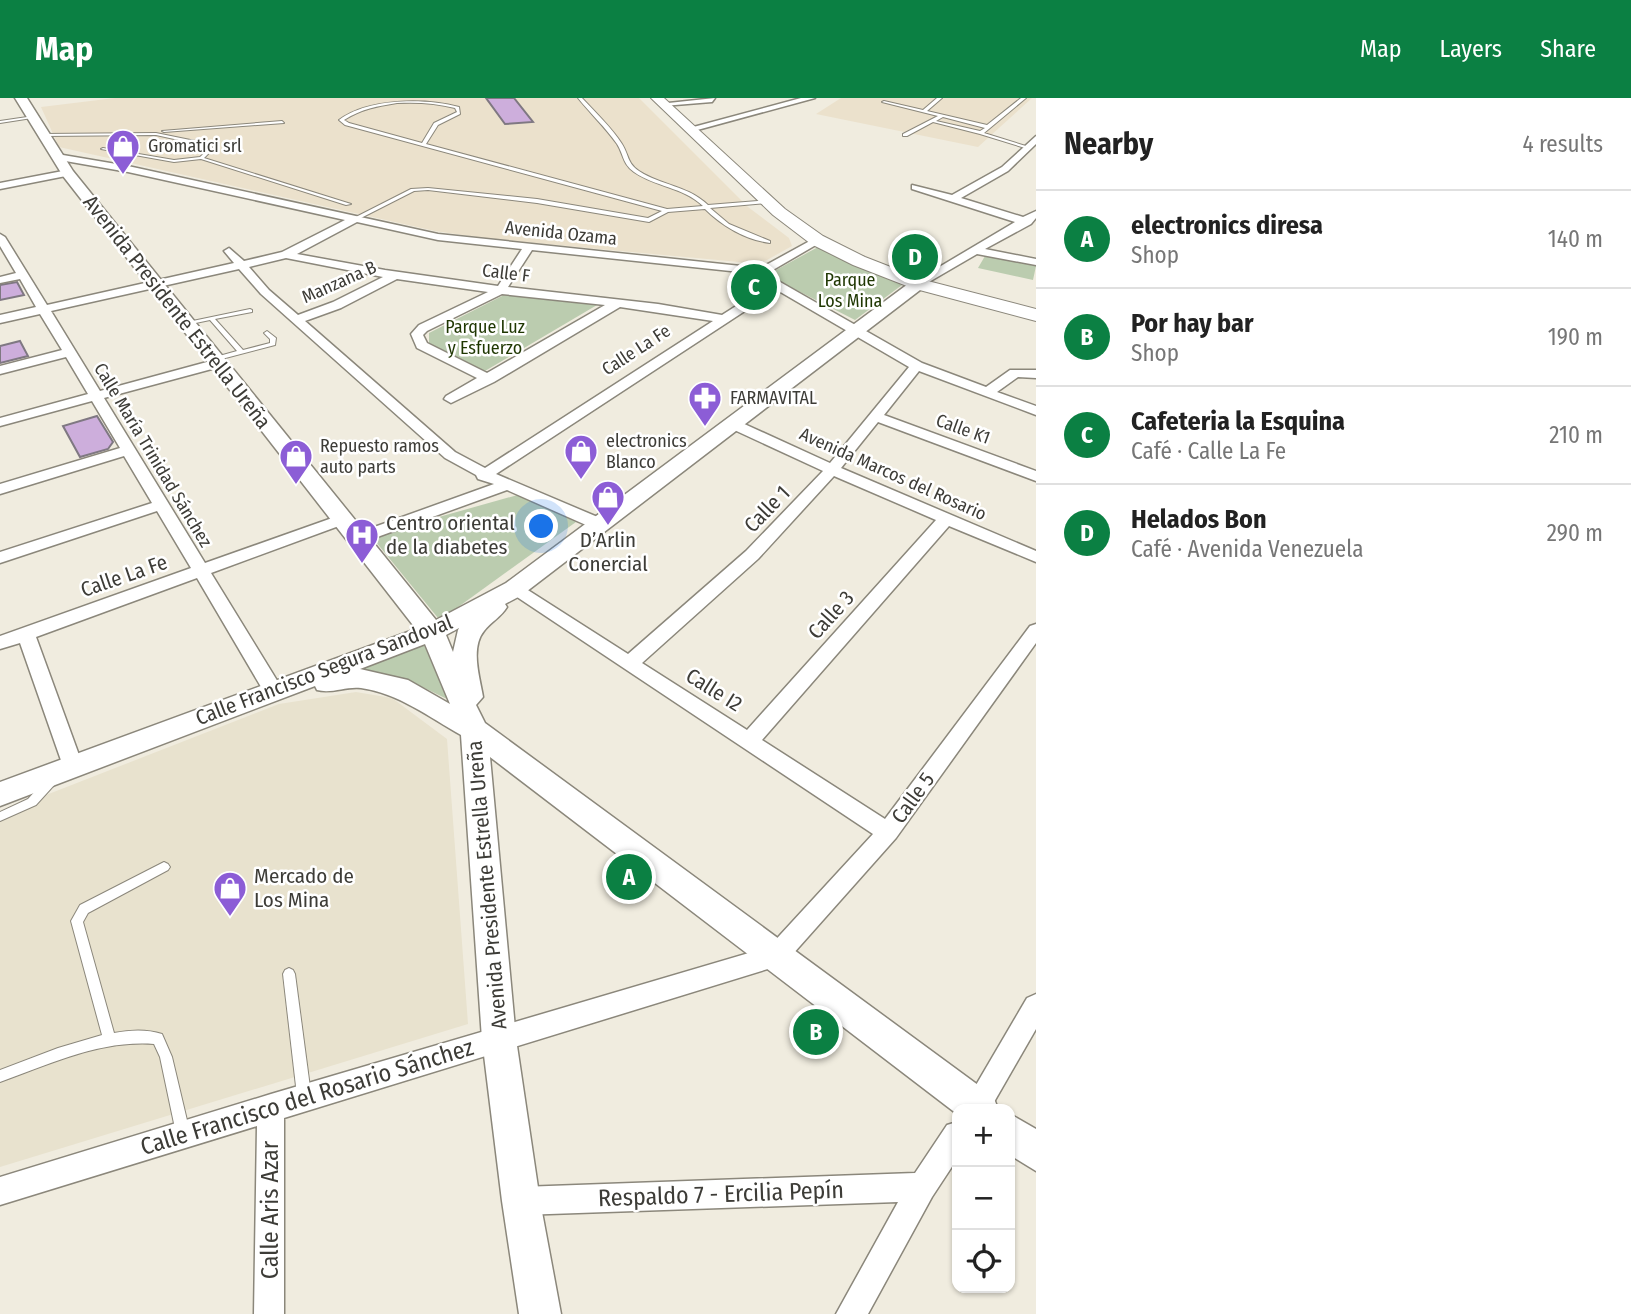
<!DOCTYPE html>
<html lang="en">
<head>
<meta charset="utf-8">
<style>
	:root { --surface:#fff; --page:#f2f2f2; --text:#222; --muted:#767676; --line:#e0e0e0; --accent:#0b8043 }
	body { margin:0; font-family:"Fira Sans Condensed",sans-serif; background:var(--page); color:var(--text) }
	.controls { position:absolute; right:21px; bottom:21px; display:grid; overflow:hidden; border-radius:14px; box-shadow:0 2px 5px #0004 }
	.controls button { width:63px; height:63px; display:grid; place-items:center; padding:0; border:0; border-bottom:2px solid var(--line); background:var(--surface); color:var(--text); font:35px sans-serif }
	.you { position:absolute; left:542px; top:429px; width:24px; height:24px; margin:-18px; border:5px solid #fff; border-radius:50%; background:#1a73e8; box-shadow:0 0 0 10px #1a73e833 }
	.badge { display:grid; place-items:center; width:46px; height:46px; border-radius:50%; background:var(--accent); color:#fff; font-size:23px; font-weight:700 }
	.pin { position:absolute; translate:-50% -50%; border:4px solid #fff; box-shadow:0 2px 7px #0006 }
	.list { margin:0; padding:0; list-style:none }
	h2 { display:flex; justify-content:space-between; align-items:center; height:91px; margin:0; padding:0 28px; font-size:30px }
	h2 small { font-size:23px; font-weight:400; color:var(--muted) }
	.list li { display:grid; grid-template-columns:46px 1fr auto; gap:21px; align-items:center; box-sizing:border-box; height:98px; padding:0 28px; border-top:2px solid var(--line) }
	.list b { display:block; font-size:26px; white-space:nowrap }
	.list p { margin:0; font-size:23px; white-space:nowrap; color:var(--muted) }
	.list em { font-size:23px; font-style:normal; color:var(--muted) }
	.icon { flex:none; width:38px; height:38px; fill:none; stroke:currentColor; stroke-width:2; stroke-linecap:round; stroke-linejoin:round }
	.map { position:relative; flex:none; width:1036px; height:1216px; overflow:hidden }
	header { display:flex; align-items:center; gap:42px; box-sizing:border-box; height:98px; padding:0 35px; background:var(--accent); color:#fff }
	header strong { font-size:33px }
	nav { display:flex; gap:38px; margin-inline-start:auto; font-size:24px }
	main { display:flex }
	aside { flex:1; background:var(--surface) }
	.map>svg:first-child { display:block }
</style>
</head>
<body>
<header>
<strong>Map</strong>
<nav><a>Map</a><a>Layers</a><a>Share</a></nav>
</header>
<main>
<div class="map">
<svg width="1036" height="1216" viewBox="0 0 1036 1216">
	<rect width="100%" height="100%" fill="#f0ecdf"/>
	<polygon fill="#e8e2ce" points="356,594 392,600 447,641 468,926 0,1069 0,715 279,606"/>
	<g fill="#ebe1cc">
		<polygon points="115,0 639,0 748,109 789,140 792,148 767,162 750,165 491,141 435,133 59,49 41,9"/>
		<polygon points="841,0 1032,0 978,49 816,16"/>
	</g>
	<g fill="#bbccaf">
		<polygon points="818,149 902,187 855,222 767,177"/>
		<polygon points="985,158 1036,168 1033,182 978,170"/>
		<polygon points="504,197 597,207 485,273 429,245 429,235"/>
		<polygon points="521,396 576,424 454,512 438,520 371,438"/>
		<polygon points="423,544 447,601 406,581 364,572 334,578"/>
	</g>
	<g fill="#cdaedc" stroke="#7f7882" stroke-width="2">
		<polygon points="486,0 514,0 533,24 505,26"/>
		<polygon points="17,184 24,197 0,202 0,187"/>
		<polygon points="20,243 28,258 0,265 0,248"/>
		<polygon points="97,318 113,344 108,351 80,359 63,328"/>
	</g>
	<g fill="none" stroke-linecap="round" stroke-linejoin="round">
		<defs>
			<g id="service">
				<path d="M 578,0 L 582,0 C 595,14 612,30 622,46 C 629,57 627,65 639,73 C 662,88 687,87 708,107 L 769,102 L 770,103 L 767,105 L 710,110 L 729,126 L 770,143 L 770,145 C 746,142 722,128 705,111 L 668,114 L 649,124 L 537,105 L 428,92 L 414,93 L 355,123 L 350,122 L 411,91 L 428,90 L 537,101 L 648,120 L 662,113 L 345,27 L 339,22 C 368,0 425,0 459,9 L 460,16 L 438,27 L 426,46 L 667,111 L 703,108 C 683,89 655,89 634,74 C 622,65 624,57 617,46 C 606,30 590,15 578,0 ZM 397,5 C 417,4 436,5 455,10 L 457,14 L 434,25 L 422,45 L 349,25 L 344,22 C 361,11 378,8 397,5 Z"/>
				<path d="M 937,0 L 942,0 L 927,13 L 987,27 L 1021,0 L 1026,0 L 984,35 L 1029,49 L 1025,50 L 980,36 L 933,24 L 907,38 L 903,38 L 903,36 L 938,18 L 882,4 L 884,3 L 923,12 ZM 943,19 L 985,30 L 980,33 L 936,23 Z"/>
				<polygon points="34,18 32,20 0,25 0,23"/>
				<polygon points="282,23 284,25 164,34 162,33"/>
				<polygon points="156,35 210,46 213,51 204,60 351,106 346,107 201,61 174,64 101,51 103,50 174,62 200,59 209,51 206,48 156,37 43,38 41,37 43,36"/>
				<polygon points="250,211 252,212 252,214 215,221 243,252 270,245 270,241 264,235 267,233 276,240 275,247 214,263 212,262 212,260 237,253 210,222 186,227 183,225"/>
				<polygon points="52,678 56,679 57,682 56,685 36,707 0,723 0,714 28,701 48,679"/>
				<path d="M 164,764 L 168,766 L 170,769 L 168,772 L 88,815 L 83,824 L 114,935 C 129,932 147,931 162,936 L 172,959 L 190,1035 L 188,1040 L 183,1042 L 178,1040 L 176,1035 L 160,959 L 154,946 C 100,942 50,966 0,984 L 0,972 L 58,950 L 102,937 L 71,823 L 80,807 Z"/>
				<polygon points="289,870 293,872 295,876 311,997 309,1002 304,1004 299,1002 297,997 283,876 285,872"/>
			</g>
			<g id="minor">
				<polygon points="715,0 712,4 663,8 659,6"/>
				<polygon points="801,0 815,0 690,34 686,31"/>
				<polygon points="1036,38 1036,46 1008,73 961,100 1023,119 1036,113 1036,120 1031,126 985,151 1036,161 1036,167 977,156 922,188 914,188 914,184 1015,124 912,91 912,87 952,97 1002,69"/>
				<path d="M 57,56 L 128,68 L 438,136 L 741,168 L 757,172 L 817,139 L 821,140 L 821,144 L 766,176 L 922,265 L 986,289 L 1010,272 L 1036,272 L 1036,280 L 1018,279 L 997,294 L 1036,308 L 1036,317 L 919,273 L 884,317 L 1036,373 L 1036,383 L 878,324 L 841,370 L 1036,453 L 1036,464 L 949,428 L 762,642 L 885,721 L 1030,528 L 1036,526 L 1036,545 L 896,740 L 784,866 L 284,1020 L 284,1216 L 254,1216 L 257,1028 L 0,1107 L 0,1079 L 271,996 L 769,849 L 873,736 L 505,491 L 514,485 L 520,487 L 628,556 L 746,453 L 823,373 L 730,330 L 730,324 L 740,324 L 830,365 L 909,269 L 777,192 L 496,376 L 607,423 L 609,427 L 607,431 L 595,431 L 507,392 L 358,446 L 350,441 L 352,437 L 494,386 L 478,381 L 476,377 L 445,360 L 261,196 L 239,171 L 51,213 L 100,293 L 218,261 L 225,265 L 223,268 L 104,300 L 205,465 L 335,419 L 341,417 L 349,422 L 347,425 L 211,475 L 281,589 L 283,594 L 281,599 L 267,599 L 197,480 L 36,539 L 83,668 L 80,674 L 73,676 L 66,674 L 63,668 L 20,545 L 0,551 L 0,538 L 191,470 L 157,413 L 0,465 L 0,454 L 152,405 L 124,358 L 0,396 L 0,386 L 120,350 L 92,303 L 0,328 L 0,320 L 88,296 L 66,259 L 0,276 L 0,268 L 62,252 L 40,216 L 0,225 L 0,217 L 36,209 L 20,181 L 0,185 L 0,179 L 16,175 L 0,148 L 0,136 L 5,139 L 47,207 L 234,165 L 224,153 L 229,150 L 244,163 L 282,154 L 345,122 L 128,74 L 54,61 L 54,57 ZM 357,124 L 438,142 L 522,151 L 498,188 L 385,172 L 297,156 ZM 532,152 L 740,174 L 769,187 L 722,217 L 658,206 L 508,189 ZM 286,160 L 383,179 L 333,204 L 298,217 L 269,192 L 249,169 ZM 397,181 L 488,194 L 419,227 L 411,236 L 417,250 L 477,280 L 446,298 L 444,301 L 451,305 L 494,284 L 620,209 L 713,223 L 485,370 L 455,354 L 305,223 L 341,210 ZM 502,196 L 605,207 L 487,275 L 427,245 L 423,237 L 427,233 ZM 834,378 L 936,422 L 747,632 L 642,565 L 758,461 Z"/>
				<polygon points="68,72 71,73 71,77 0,91 0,85"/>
				<polygon points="1036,896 1036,931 990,1011 962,1011 1027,900"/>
				<polygon points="957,1024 957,1061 932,1099 868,1216 836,1216 898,1104 521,1117 511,1113 507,1103 511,1093 521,1089 915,1075 947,1027"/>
			</g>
			<g id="secondary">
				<path d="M 15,0 L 27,0 L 73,73 L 436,522 L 506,485 L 912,183 L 924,183 L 926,186 L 924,189 L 522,497 L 505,506 L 507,509 C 501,519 491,524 484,533 C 470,550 480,580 483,599 L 476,607 L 485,625 L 993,998 L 998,1011 L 957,1011 L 957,1016 L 490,659 L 516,941 L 540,1103 L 561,1216 L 519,1216 L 502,1103 L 482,941 L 461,637 C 429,619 398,595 361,590 C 346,588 332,596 317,592 L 315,588 L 0,708 L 0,684 L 416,531 L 63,78 ZM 459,530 L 458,532 L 453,554 L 446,537 ZM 425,546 L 450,606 L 408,582 L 360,571 Z"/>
				<polygon points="1010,1016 1036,1031 1036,1073 1010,1057"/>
			</g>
			<polygon id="primary" points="651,0 664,0 785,111 823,138 865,159 924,182 1036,211 1036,223 912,190 853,167 811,146 773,117"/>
		</defs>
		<use href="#service" stroke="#8b877b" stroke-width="2"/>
		<use href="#minor" stroke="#8b877b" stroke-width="3"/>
		<use href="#secondary" stroke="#8b877b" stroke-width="3"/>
		<use href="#primary" stroke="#8b877b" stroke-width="2"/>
		<use href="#service" fill="#fff" fill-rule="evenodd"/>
		<use href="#minor" fill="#fff" fill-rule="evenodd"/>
		<use href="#secondary" fill="#fff" fill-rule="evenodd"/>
		<use href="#primary" fill="#fff" fill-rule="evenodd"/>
	</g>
	<defs>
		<symbol id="shop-pin" viewBox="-11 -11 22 30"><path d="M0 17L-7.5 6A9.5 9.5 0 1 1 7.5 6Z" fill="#8c5dd6" stroke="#fff"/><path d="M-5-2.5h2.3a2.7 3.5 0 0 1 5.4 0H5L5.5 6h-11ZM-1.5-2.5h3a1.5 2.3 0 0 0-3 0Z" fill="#fff"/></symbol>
		<symbol id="pharmacy-pin" viewBox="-11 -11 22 30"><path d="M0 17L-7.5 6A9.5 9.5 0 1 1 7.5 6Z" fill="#8c5dd6" stroke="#fff"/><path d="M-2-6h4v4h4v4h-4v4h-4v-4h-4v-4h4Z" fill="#fff"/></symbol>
		<symbol id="hospital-pin" viewBox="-11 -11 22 30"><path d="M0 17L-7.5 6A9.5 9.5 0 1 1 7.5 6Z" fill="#8c5dd6" stroke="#fff"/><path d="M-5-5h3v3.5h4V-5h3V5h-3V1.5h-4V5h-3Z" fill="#fff"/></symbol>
	</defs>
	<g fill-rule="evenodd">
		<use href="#shop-pin" x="104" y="29" width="38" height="52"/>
		<use href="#pharmacy-pin" x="686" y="281" width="38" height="52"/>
		<use href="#shop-pin" x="562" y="334" width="38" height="52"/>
		<use href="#shop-pin" x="277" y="339" width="38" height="52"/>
		<use href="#shop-pin" x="589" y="380" width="38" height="52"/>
		<use href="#hospital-pin" x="343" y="418" width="38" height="52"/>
		<use href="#shop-pin" x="211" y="771" width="38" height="52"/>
	</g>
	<g text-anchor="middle" stroke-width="5" stroke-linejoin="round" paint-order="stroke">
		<g font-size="18" fill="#3d3c37" stroke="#fff" text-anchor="start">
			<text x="148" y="54">Gromatici srl</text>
			<text x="730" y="306">FARMAVITAL</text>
			<text x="606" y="349">electronics<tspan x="606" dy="21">Blanco</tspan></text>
			<text x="320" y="354">Repuesto ramos<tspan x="320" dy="21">auto parts</tspan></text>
		</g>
		<g font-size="18" fill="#3d3c37" stroke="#fff">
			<text transform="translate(561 135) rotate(6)" y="6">Avenida Ozama</text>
			<text transform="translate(506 175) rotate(7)" y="6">Calle F</text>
			<text transform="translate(339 184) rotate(-24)" y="6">Manzana B</text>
			<text transform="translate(636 252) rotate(-33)" y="6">Calle La Fe</text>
			<text transform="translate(963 331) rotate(20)" y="6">Calle K1</text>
			<text transform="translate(153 357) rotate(59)" y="6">Calle María Trinidad Sánchez</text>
			<text transform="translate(893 376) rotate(24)" y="6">Avenida Marcos del Rosario</text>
		</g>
		<g font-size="18" fill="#1f3702" stroke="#fff">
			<text x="850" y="188">Parque<tspan x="850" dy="21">Los Mina</tspan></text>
			<text x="485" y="235">Parque Luz<tspan x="485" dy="21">y Esfuerzo</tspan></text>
		</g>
		<g font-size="21" fill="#3d3c37" stroke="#fff">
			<text transform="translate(177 214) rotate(52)" y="7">Avenida Presidente Estrella Ureña</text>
			<text transform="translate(767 411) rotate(-46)" y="7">Calle 1</text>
			<text transform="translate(124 478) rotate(-19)" y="7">Calle La Fe</text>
			<text transform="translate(831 517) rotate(-48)" y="7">Calle 3</text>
			<text transform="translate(324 572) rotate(-21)" y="7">Calle Francisco Segura Sandoval</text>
			<text transform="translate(714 592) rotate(32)" y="7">Calle I2</text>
			<text transform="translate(913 700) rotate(-54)" y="7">Calle 5</text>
			<text transform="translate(487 787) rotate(-95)" y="7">Avenida Presidente Estrella Ureña</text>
		</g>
		<g font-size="21" fill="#3d3c37" stroke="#fff" text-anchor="start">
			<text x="386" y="432">Centro oriental<tspan x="386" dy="24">de la diabetes</tspan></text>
			<text x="608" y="449" text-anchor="middle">D’Arlin<tspan x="608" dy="24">Conercial</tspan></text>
			<text x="254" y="785">Mercado de<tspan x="254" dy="24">Los Mina</tspan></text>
		</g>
		<g font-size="24" fill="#3d3c37" stroke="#fff">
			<text transform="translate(307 999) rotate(-17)" y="8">Calle Francisco del Rosario Sánchez</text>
			<text transform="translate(721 1096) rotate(-2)" y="8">Respaldo 7 - Ercilia Pepín</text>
			<text transform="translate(270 1112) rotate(-90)" y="8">Calle Aris Azar</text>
		</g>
	</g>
</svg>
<div class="controls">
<button>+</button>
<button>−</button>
<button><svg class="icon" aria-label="locate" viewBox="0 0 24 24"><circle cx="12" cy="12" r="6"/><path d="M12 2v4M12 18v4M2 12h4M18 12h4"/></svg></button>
</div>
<div class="you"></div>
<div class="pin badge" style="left:629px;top:779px">A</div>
<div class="pin badge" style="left:816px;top:934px">B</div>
<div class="pin badge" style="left:754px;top:189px">C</div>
<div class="pin badge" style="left:915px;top:159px">D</div>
</div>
<aside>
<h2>Nearby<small>4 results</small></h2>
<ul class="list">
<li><span class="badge">A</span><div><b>electronics diresa</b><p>Shop</p></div><em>140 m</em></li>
<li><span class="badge">B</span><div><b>Por hay bar</b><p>Shop</p></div><em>190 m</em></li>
<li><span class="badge">C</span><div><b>Cafeteria la Esquina</b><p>Café · Calle La Fe</p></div><em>210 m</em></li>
<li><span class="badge">D</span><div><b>Helados Bon</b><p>Café · Avenida Venezuela</p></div><em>290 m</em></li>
</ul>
</aside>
</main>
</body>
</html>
